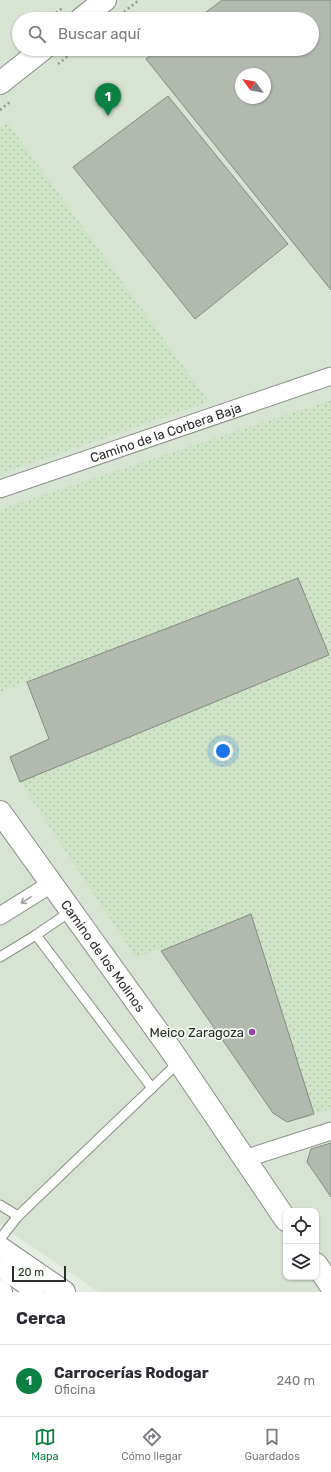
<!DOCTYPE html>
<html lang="es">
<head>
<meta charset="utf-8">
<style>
	:root { --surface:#fff; --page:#f2f2f3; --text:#2b2b33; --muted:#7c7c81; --line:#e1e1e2; --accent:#0b8043 }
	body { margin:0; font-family:Rubik,sans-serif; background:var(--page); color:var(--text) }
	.controls { position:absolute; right:12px; bottom:12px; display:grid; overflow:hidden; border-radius:8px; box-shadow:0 1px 3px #0004 }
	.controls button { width:36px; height:36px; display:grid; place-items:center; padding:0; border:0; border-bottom:1px solid var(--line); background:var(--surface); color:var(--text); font:20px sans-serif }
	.compass { position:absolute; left:235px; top:68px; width:36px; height:36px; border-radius:50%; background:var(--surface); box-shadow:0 1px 3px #0004; rotate:303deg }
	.scale { position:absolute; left:12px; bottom:10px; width:54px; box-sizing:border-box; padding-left:4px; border:2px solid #2b2d2a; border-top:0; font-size:11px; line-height:14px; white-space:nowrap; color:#2b2d2a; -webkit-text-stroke:3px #f3faf0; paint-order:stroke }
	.you { position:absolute; left:223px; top:751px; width:14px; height:14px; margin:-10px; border:3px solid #fff; border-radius:50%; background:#1a73e8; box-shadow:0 0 0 6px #1a73e833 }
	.badge { display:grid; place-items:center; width:26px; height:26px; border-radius:50%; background:var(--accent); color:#fff; font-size:13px; font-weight:700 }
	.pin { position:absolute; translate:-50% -33px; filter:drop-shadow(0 1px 2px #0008) }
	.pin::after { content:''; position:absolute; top:21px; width:14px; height:12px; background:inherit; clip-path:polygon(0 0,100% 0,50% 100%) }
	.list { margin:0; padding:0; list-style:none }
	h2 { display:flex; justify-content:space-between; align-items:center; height:52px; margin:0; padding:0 16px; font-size:17px }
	h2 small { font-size:13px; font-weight:400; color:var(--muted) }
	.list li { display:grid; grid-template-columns:26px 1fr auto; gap:12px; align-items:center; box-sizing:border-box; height:72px; padding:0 16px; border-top:1px solid var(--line) }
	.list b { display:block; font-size:15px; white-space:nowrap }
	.list p { margin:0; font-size:13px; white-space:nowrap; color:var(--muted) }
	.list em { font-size:13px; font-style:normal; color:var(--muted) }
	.icon { flex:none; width:22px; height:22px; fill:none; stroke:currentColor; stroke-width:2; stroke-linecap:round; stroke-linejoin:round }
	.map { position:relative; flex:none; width:331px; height:1292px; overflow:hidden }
	.search { position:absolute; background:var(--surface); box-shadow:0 1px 3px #0004; left:12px; right:12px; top:12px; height:44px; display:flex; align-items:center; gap:10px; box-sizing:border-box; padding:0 14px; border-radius:22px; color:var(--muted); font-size:15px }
	.sheet { height:124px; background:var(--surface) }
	nav { display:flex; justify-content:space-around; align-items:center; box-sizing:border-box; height:56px; border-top:1px solid var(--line); background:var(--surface); font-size:11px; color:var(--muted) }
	nav a { display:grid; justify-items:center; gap:2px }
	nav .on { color:var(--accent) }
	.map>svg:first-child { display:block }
</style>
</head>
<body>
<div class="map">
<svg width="331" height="1292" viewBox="0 0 331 1292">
	<defs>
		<pattern id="grass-dots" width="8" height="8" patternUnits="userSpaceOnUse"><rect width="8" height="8" fill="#cfe3c7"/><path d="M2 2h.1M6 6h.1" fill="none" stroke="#b2c3ab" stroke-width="1.8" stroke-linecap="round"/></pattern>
	</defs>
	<rect width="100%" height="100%" fill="#e5ece2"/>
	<path fill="#d7e3d3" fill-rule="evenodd" d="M 0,0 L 331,0 L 331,1292 L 99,1292 L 0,1225 ZM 19,19 L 312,19 L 312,49 L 19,49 ZM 241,74 L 265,74 L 265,98 L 241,98 ZM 286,1211 L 316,1211 L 316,1277 L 286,1277 Z"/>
	<g fill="url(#grass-dots)">
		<polygon points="7,122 209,402 0,474 0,127"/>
		<polygon points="331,400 331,1109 314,1114 251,914 161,951 159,949 136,958 20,782 329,655 298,578 0,692 0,509"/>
	</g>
	<g fill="#b2b9af" stroke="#858c83" fill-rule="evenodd">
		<path d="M 222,0 L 331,0 L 331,290 L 146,59 L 158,49 L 312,49 L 312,19 L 197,19 ZM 241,74 L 265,74 L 265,98 L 241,98 Z"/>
		<polygon points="168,96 288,244 195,319 73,167"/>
		<polygon points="298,578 329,655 20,782 10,757 49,739 27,682"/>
		<polygon points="251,914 314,1114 287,1122 273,1113 161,951"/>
		<polygon points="331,1143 331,1197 307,1162 311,1149"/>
	</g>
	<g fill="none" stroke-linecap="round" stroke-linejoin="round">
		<defs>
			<g id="lane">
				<polyline points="36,935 152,1088"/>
				<polyline points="0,957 36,935 71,911"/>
				<polyline points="0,1205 18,1216"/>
				<polyline points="0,1239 18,1216 179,1062"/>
			</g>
			<g id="street">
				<path id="s1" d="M 0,489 L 331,376"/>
				<polyline points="0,916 51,884"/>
				<polyline points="244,1159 331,1131"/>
				<polyline points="0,1270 10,1275 35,1292"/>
			</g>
			<g id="secondary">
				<polyline points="81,19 105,0"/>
				<polyline points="0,83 43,49"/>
				<path id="s2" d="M 0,812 L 171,1050 L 286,1220"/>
				<polyline points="0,1248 64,1292"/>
				<polyline points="316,1264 331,1286"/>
				<polyline points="0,1291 1,1292"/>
			</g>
		</defs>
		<use href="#lane" stroke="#8a9088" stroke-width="11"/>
		<use href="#street" stroke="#8a9088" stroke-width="19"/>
		<use href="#secondary" stroke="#8a9088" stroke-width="24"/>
		<g stroke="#969b94" stroke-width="2.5" stroke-dasharray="2 3" stroke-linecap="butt">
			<polyline points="120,15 139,0"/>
			<polyline points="48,19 64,7"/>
			<polyline points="58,64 77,49"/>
			<polyline points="0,110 11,101"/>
		</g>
		<use href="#lane" stroke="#fff" stroke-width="9"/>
		<use href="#street" stroke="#fff" stroke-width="17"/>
		<use href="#secondary" stroke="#fff" stroke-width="22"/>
	</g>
	<defs><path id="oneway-shaft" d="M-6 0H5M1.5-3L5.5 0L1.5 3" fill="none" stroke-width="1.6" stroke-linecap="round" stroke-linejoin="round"/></defs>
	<use stroke="#a0a09f" href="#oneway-shaft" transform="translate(26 900) rotate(148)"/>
	<circle fill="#9442b0" stroke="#f3faf0" stroke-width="1.5" cx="252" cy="1032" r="4"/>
	<g text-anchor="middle" stroke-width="3.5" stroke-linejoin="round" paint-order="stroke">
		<g font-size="13" fill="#2b2d2a" stroke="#f3faf0">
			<text dy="5" stroke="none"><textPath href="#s1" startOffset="175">Camino de la Corbera Baja</textPath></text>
			<text dy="5" stroke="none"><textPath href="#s2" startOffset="177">Camino de los Molinos</textPath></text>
		</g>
		<g font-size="13" fill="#2b2d2a" stroke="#f3faf0" text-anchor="end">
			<text x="244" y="1037">Meico Zaragoza</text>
		</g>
	</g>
</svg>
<div class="controls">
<button><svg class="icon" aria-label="locate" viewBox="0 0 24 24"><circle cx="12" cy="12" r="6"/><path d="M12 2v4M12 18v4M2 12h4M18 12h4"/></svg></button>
<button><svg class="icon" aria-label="layers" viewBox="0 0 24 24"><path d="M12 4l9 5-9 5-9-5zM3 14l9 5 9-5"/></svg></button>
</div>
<svg class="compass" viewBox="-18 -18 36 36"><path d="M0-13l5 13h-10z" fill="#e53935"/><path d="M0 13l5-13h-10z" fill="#7c7c81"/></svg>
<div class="scale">20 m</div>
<div class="you"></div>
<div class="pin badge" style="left:108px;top:116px">1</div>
<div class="search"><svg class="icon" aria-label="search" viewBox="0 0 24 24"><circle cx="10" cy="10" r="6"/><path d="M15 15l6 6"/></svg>Buscar aquí</div>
</div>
<section class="sheet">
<h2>Cerca<small></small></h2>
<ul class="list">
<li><span class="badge">1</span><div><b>Carrocerías Rodogar</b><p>Oficina</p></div><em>240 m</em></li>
</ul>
</section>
<nav>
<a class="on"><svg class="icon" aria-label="map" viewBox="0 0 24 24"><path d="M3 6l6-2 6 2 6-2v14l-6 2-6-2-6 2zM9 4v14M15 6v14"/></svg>Mapa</a>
<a><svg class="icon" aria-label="directions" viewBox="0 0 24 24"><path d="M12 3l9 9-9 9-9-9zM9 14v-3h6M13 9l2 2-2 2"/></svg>Cómo llegar</a>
<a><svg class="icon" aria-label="saved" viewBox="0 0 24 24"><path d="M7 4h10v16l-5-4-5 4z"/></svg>Guardados</a>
</nav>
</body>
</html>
